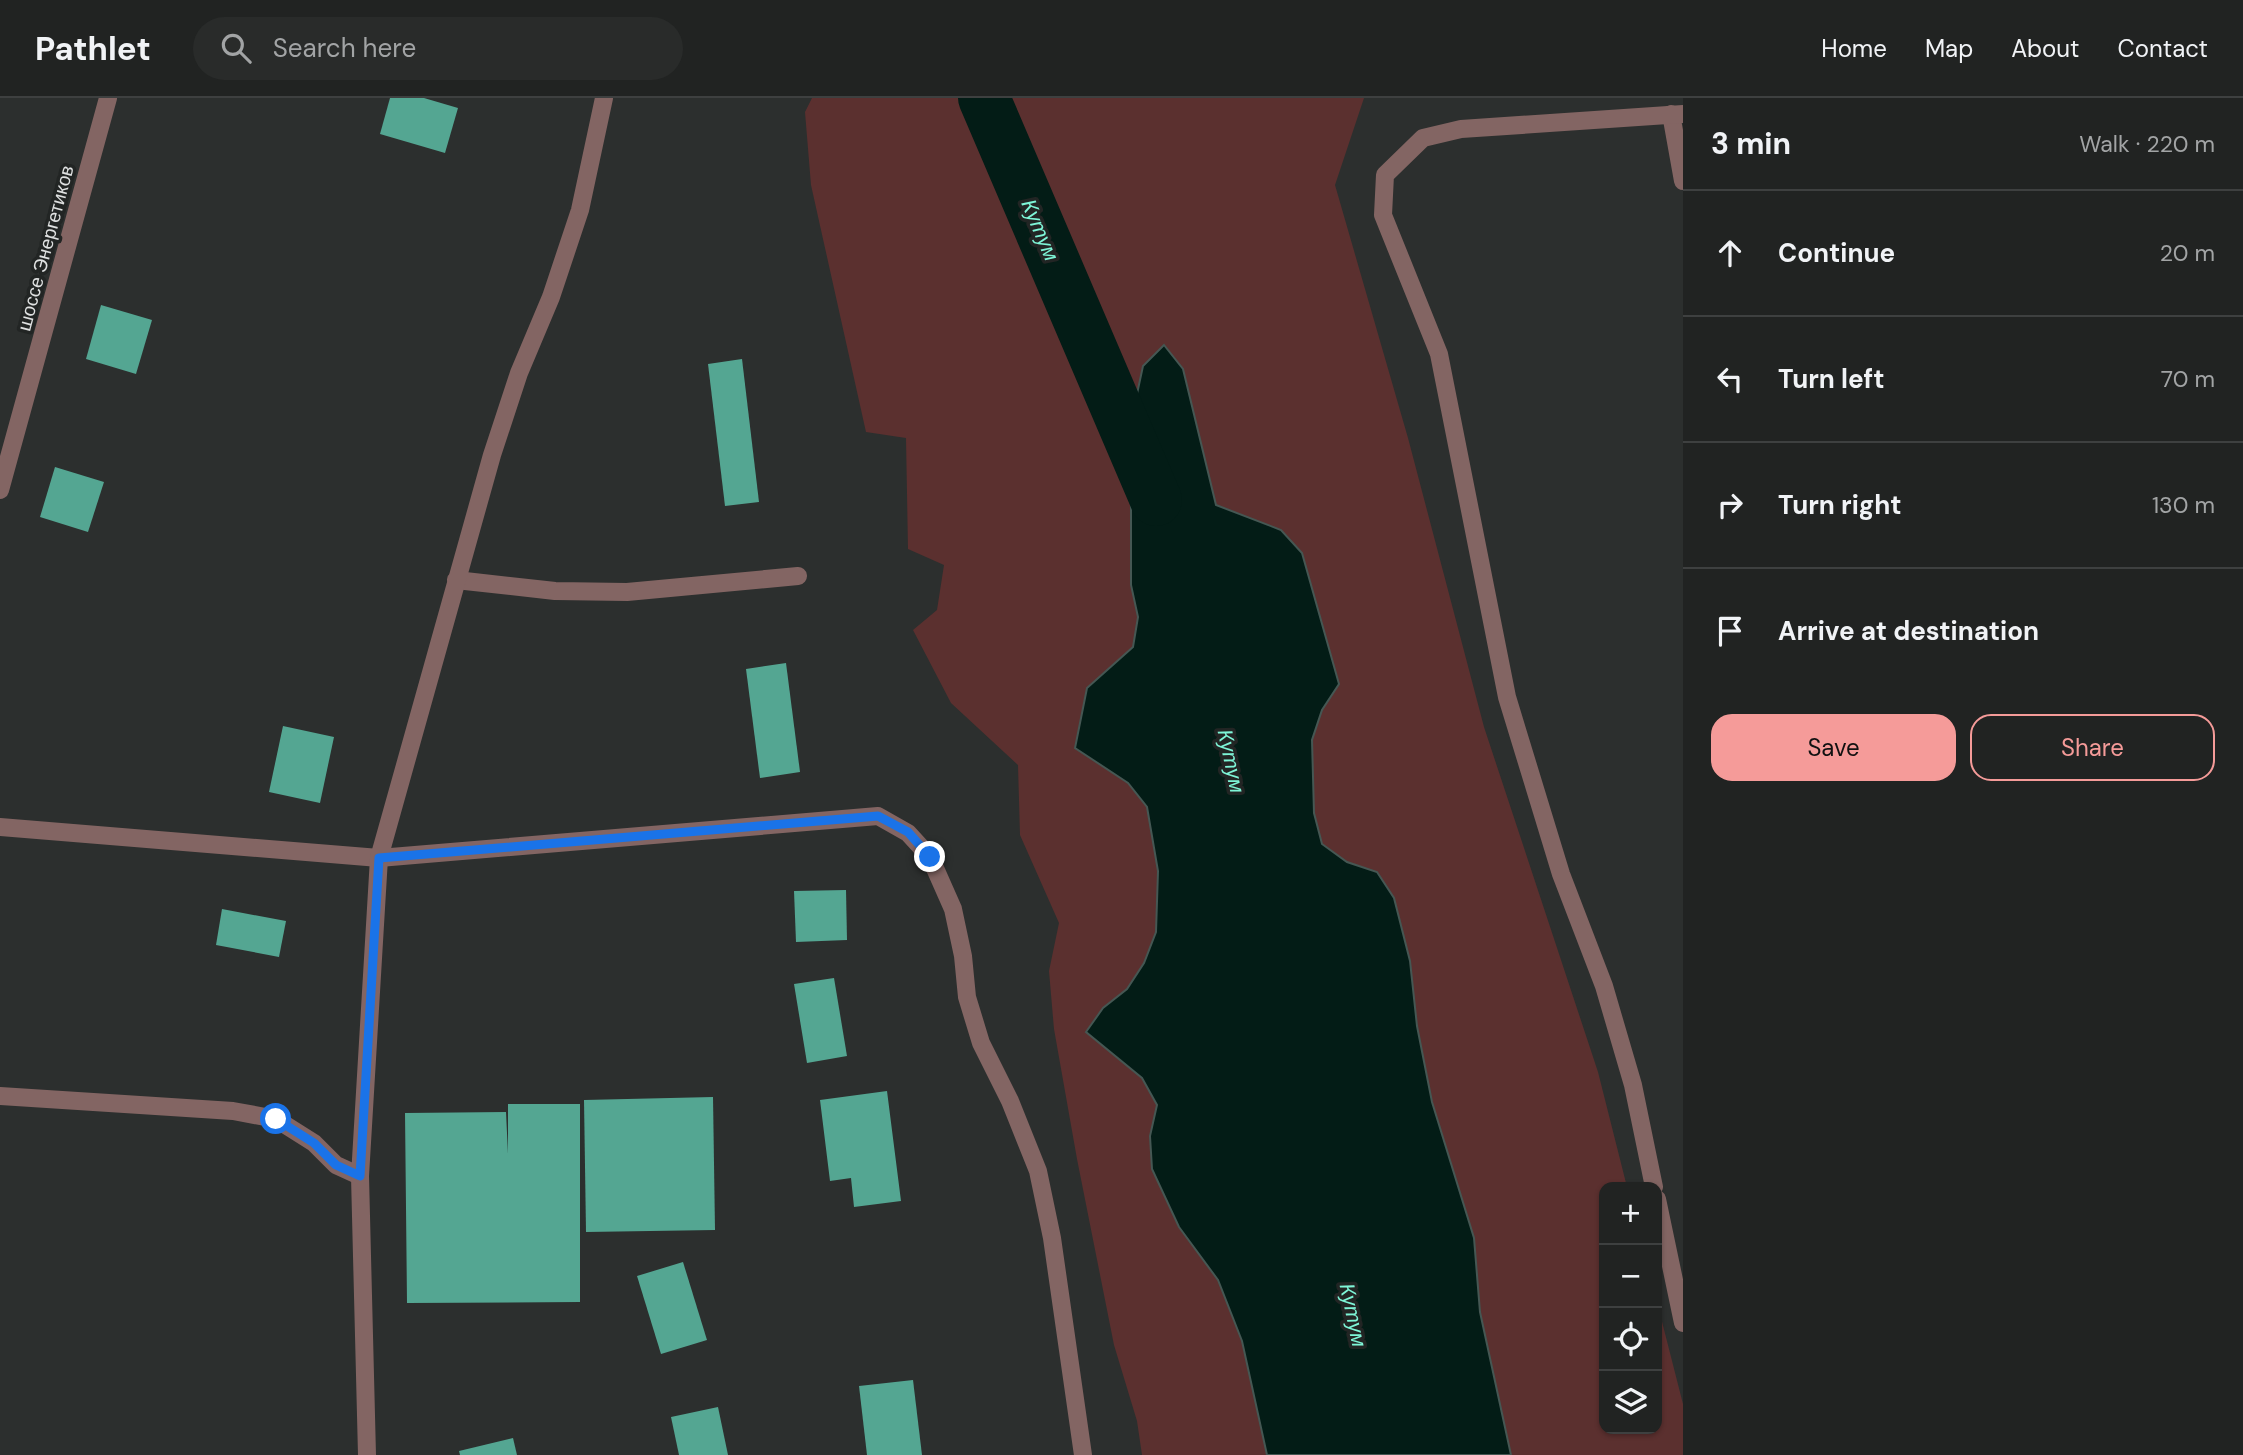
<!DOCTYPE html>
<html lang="en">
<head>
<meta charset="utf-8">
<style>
	:root { --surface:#212322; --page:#292b2a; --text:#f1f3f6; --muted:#a2a4a5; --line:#3e4040; --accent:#f59b99 }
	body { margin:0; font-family:"DM Sans",sans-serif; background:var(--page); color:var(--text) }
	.controls { position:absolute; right:21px; bottom:21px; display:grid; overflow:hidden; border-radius:14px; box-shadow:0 2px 5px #0004 }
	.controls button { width:63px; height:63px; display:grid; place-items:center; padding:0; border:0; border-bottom:2px solid var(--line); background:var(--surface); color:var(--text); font:35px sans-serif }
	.stop { position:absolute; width:21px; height:21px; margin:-16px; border:5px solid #1a73e8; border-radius:50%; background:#fff }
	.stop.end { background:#1a73e8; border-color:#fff; box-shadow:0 2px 7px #0008 }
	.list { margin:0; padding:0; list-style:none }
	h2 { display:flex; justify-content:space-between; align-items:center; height:91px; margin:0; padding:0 28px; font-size:30px }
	h2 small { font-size:23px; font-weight:400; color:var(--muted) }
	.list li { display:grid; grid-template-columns:46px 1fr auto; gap:21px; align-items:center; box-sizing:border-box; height:126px; padding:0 28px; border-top:2px solid var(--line) }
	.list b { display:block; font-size:26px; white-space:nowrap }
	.list em { font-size:23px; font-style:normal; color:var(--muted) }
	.actions { display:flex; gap:14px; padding:21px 28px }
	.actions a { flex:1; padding:16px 0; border:2px solid var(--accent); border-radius:21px; text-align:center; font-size:24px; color:var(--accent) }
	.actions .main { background:var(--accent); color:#111 }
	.icon { flex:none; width:38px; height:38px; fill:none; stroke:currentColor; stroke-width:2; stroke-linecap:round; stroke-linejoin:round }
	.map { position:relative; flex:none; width:1683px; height:1357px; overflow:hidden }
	header { display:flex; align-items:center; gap:42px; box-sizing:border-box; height:98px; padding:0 35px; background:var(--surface); border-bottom:2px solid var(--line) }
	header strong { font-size:33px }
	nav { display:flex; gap:38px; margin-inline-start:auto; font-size:24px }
	.search { width:490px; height:63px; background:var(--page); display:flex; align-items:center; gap:18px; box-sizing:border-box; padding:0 24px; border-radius:38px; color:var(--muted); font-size:26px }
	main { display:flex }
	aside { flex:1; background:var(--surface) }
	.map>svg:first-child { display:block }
</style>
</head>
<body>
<header>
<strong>Pathlet</strong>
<div class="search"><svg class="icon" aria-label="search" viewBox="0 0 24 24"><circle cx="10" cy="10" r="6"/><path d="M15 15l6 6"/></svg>Search here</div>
<nav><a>Home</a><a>Map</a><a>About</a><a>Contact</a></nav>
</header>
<main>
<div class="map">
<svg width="1683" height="1357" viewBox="0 0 1683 1357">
	<rect width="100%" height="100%" fill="#2c2f2e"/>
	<polygon fill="#5b302f" points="812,0 1364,0 1335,87 1408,340 1484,629 1598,974 1627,1089 1604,1089 1604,1331 1657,1331 1657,1204 1683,1306 1683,1357 1511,1357 1480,1214 1474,1140 1432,1004 1417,928 1410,863 1377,774 1347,764 1321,746 1314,715 1312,642 1322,612 1339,586 1302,455 1280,432 1216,407 1183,271 1123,361 1131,393 1131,487 1138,519 1133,549 1087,590 1075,650 1128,685 1147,709 1158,773 1156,834 1144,865 1127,891 1103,910 1087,934 1142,980 1157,1007 1150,1038 1179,1129 1218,1182 1242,1243 1267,1357 1142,1357 1137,1323 1114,1247 1077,1061 1054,931 1049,873 1059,825 1020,737 1018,667 951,605 913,532 937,512 944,467 908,451 906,340 866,334 811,87 805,14"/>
	<polygon fill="#031c16" stroke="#455753" stroke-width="2" points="1164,247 1183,271 1216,407 1281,432 1302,455 1339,586 1322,612 1312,642 1314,715 1322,746 1347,764 1377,774 1394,800 1410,863 1417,928 1432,1004 1474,1140 1480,1214 1511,1357 1267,1357 1242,1243 1218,1182 1179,1129 1152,1071 1150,1038 1157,1007 1142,980 1086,934 1103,910 1127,891 1144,865 1156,834 1158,773 1147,709 1128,685 1075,650 1087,590 1133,549 1138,519 1131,487 1131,393 1123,361 1143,268"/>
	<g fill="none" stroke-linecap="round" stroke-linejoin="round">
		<polyline stroke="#031c16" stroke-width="52" points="984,0 1156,402"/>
	</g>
	<g fill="#54a692">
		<polygon points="390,0 424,0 458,10 445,55 380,36"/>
		<polygon points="101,207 152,222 136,276 86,261"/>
		<polygon points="742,261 759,404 725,408 708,266"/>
		<polygon points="55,369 104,384 88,434 40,419"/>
		<polygon points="786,565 800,674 760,680 746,571"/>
		<polygon points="283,628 334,639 320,705 269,694"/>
		<polygon points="846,792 847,842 796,844 794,793"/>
		<polygon points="222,811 286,823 279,859 216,847"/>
		<polygon points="834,880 847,958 807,965 794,886"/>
		<polygon points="887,993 901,1103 854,1109 851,1080 830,1083 820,1002"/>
		<polygon points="713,999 715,1132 586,1134 584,1002"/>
		<polygon points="508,1006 580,1006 580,1204 407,1205 405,1015 506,1014 508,1056"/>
		<polygon points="683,1164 707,1242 661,1256 637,1178"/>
		<polygon points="913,1282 922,1357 867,1357 859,1288"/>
		<polygon points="718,1309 728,1357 679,1357 671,1319"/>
		<polygon points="513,1340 517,1357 460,1357 459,1353"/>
	</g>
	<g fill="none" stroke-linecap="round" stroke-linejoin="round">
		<g stroke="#836563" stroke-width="18">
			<polyline points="1671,16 1683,83"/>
			<polyline points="0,392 108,0"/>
			<polyline points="456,482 555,493 627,494 798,478"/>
			<polyline points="0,729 379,760 878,718 908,735 930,759 953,811 963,858 967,899 981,945 1010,1003 1038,1073 1052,1140 1083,1357"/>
			<polyline points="0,998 233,1013 276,1021 314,1045 336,1067 360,1078"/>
			<polyline points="1654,1089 1633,987 1604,888 1561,776 1507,599 1439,256 1383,117 1385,77 1423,40 1461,31 1683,16"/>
			<polyline points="1657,1101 1683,1225"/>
			<polyline points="367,1357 360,1078 379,760 492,357 519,275 551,199 580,112 604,0"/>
		</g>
	</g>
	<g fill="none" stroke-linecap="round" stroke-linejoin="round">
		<polyline stroke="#1a73e8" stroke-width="9" points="276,1021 314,1045 336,1067 360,1078 379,760 878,718 908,734 930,759"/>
	</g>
	<g text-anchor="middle" stroke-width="7" stroke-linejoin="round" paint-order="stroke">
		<g font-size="19" fill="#dfe1e1" stroke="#222524">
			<text transform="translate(45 150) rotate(-75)" y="7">шоссе Энергетиков</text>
		</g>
		<g font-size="21" font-style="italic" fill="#7ef5d7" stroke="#222524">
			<text transform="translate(1040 132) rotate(67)" y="7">Кутум</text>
			<text transform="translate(1231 663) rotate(78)" y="7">Кутум</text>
			<text transform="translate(1353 1217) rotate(78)" y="7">Кутум</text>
		</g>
	</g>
</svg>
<div class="controls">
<button>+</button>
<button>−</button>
<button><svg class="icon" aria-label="locate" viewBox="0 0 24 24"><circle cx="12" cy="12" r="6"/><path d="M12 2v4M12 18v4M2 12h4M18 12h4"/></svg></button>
<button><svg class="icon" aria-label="layers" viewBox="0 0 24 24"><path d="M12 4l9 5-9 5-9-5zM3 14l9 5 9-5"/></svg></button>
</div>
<div class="stop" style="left:276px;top:1021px"></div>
<div class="stop end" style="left:930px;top:759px"></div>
</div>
<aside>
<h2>3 min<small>Walk · 220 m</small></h2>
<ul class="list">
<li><svg class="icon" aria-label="ahead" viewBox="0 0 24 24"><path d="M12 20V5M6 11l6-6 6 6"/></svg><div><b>Continue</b></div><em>20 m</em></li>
<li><svg class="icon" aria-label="left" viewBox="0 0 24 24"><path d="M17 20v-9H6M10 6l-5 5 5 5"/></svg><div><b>Turn left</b></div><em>70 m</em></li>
<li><svg class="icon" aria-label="right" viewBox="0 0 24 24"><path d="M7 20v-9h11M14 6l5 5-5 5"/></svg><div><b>Turn right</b></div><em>130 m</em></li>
<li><svg class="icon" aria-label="arrive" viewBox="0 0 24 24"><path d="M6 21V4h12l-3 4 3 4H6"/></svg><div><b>Arrive at destination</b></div></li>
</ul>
<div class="actions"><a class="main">Save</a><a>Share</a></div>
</aside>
</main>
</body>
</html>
